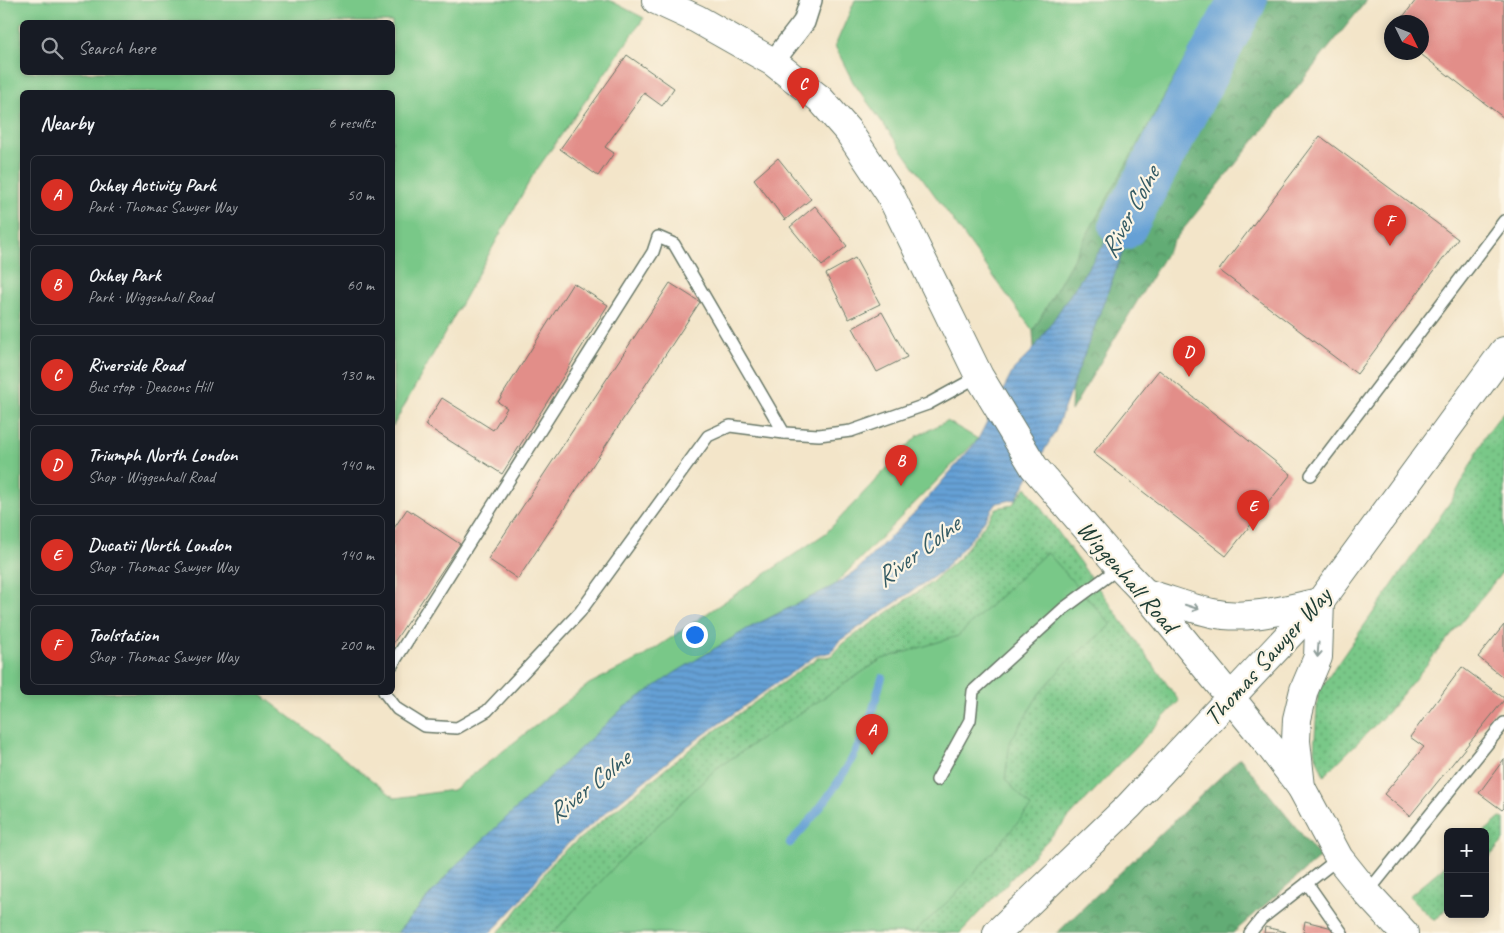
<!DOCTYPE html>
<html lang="en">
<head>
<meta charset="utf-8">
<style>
	:root { --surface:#171b24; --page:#20242c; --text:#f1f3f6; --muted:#9ea1a6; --line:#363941; --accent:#d93025 }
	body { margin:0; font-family:Caveat,sans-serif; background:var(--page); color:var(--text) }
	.controls { position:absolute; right:15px; bottom:15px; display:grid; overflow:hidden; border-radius:8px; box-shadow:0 2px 8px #0003 }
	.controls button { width:45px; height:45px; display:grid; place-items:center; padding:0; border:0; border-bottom:1px solid var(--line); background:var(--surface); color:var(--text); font:25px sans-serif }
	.compass { position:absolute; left:1384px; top:15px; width:45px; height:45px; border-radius:50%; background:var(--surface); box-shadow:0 2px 8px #0003; rotate:133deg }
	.you { position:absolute; left:694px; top:634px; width:18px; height:18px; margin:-12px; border:4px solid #fff; border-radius:50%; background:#1a73e8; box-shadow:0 0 0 8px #1a73e833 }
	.badge { display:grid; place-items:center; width:32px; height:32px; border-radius:50%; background:var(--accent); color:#fff; font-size:16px; font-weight:700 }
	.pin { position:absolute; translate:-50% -41px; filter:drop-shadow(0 1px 2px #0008) }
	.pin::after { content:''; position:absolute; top:26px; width:18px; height:15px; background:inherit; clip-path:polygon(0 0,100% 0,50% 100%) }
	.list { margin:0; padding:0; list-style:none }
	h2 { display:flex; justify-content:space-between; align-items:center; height:65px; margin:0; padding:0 20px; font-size:21px }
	h2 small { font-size:16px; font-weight:400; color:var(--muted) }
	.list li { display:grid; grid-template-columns:32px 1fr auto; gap:15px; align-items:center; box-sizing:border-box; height:80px; margin:0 10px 10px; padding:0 10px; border:1px solid var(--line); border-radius:8px }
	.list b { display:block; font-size:19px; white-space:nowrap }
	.list p { margin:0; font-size:16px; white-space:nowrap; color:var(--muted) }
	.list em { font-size:16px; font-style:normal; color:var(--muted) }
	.icon { flex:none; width:28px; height:28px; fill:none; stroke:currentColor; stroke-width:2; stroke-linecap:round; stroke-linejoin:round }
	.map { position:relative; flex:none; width:1504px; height:933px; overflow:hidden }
	.search { position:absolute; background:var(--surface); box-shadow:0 2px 8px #0003; left:20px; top:20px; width:375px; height:55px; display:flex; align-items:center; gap:12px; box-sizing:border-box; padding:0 18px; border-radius:8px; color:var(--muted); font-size:19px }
	.panel { position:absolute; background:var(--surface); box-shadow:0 2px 8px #0003; left:20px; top:90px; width:375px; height:605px; border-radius:8px }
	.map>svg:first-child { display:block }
</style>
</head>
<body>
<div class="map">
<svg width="1504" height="933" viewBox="0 0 1504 933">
	<defs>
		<pattern id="grass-dots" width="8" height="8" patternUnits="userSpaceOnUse" patternTransform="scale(1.25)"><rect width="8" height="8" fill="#79c888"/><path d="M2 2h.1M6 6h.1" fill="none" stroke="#63a470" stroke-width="1.8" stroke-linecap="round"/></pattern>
		<pattern id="forest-crowns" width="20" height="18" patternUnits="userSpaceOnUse" patternTransform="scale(1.25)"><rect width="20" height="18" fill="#62ac74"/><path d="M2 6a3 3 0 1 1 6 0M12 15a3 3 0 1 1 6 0" fill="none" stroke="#508d60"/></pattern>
		<pattern id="water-rules" width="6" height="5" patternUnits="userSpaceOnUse" patternTransform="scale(1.25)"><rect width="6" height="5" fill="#65a0d5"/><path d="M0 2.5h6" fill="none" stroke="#5384ae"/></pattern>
	</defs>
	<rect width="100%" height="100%" fill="#fcf5e5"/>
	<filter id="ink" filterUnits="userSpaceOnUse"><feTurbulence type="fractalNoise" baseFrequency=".02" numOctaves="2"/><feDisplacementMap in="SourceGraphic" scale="10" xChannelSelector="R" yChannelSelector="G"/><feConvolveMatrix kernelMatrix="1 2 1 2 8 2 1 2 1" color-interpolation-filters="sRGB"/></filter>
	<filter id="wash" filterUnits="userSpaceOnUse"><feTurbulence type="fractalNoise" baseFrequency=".0096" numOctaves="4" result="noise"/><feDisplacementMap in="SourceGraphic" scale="20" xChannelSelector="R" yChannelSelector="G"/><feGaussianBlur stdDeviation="1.12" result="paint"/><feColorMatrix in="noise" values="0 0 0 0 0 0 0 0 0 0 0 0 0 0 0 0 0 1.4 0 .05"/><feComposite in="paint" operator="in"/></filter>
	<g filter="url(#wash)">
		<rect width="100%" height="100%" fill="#f3e5c9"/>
		<g fill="url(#grass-dots)" stroke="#4c825e">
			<polygon points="1504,411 1504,570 1387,713 1324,776 1314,751 1318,692 1455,495 1487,433"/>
			<polygon points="1026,487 1179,701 960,933 497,933 509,921 556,858 695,745 817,658 831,656 842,644 932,582 960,557 997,508 1012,505"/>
			<polygon points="1500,818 1504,819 1504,840 1485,862 1484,832"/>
			<polygon points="1448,863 1448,906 1435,921 1409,896"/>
		</g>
		<g fill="url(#forest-crowns)" stroke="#407454">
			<polygon points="1218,0 1367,0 1173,242 1071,411 1072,386 1153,171 1034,349 1033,331"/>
			<polygon points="1240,758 1320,857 1233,933 1057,933"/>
		</g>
		<g fill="#79c888" stroke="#4c825e" fill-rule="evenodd">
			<path d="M 0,0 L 609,0 L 644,18 L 533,175 L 393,426 L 392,92 L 22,92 L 22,692 L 259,693 L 395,798 L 453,790 L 589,684 L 644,656 L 826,533 L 917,436 L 947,421 L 978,439 L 833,586 L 747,629 L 455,866 L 397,933 L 0,933 ZM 22,22 L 392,22 L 392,72 L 22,72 Z"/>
			<polygon points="855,0 1218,0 1033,331 853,82 835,46"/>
			<polygon points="1047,552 1111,625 1065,664 1039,694 1010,742 1005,779 1031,807 959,891 914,933 553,933 617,864 717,768 882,659 958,636"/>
		</g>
		<polygon fill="url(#water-rules)" stroke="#426e84" points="1154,169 1055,432 1016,499 997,503 970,540 942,571 839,641 831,652 815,656 682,750 571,841 554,856 518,904 490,933 397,933 455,866 623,708 676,672 747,629 833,586 856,571 920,507 977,441 1014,369 1034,349"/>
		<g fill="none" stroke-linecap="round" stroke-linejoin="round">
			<path stroke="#65a0d5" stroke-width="8" d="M 790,843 C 819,812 843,779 861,741 C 871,722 875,699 882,678"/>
			<polyline stroke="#65a0d5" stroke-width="48" points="1123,226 1243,0"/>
		</g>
		<g id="blocks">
			<g fill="#e28e89">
				<polygon points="1416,0 1504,0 1504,118 1418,52 1422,52 1422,22 1399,22"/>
				<polygon points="627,55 674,88 662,106 644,93 605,147 614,153 598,176 560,149"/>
				<polygon points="1320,136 1458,239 1357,374 1219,270"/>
				<polygon points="778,158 811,199 785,220 754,179"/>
				<polygon points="815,206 847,246 822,266 790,227"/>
				<polygon points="855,258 880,304 849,319 826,274"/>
				<polygon points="573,283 608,305 502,474 425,425 442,398 493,430 507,408 498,402"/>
				<polygon points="670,283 700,302 518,579 488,559"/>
				<polygon points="882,312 907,357 877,372 853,328"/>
				<polygon points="1159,370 1291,474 1226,556 1093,453"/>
				<polygon points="407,509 460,544 392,645 392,531"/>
				<polygon points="1504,625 1504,678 1478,657"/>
				<polygon points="1462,667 1504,698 1504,700 1410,816 1384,794 1424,747 1410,737"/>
				<polygon points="1504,759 1504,808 1502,810 1479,793"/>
				<polygon points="1305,921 1348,932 1348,933 1303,933"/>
				<polygon points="1265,927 1286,932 1286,933 1264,933"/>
			</g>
		</g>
	</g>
	<g filter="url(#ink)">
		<use href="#blocks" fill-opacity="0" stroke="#697868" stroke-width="1"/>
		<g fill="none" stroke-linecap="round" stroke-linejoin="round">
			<defs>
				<g id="service">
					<polyline points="1311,475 1504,221"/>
					<polyline points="392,665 653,252 658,237 674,244 784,433"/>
					<polyline points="384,692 397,709 424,726 457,728 487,711 580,612 708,436 730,426 784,433 819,435 851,431 928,404 979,376"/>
					<polyline points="937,780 970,720 973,691 1063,609 1120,567"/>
					<polyline points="1307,883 1342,933"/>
					<polyline points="1367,893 1504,723"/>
					<polyline points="1250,933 1261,919 1339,858"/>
				</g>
				<polyline id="minor" points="773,62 804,22 811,0"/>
				<polyline id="tertiary" points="997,933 1129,806 1320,602 1504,351"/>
				<g id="primary">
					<polyline points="656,0 697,19 773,62 820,99 848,131 890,194 979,376 1034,467 1120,567 1145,593 1266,741 1301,787 1339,858 1367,893 1404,933"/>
					<path d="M 1145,593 C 1167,599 1190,608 1212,613 C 1248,621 1285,609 1320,602 L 1318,657 L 1304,690 L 1297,719 L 1296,741 L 1301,787"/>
				</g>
			</defs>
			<use href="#service" stroke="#697868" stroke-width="14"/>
			<use href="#minor" stroke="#697868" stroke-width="24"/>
			<use href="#tertiary" stroke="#697868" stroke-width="30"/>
			<use href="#primary" stroke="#697868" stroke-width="30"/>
			<use href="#service" stroke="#fff" stroke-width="11"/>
			<use href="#minor" stroke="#fff" stroke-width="21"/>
			<use href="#tertiary" stroke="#fff" stroke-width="28"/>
			<use href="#primary" stroke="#fff" stroke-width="28"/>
		</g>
		<defs><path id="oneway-shaft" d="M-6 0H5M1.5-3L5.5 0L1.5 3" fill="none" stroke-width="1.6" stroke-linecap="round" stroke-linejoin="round" transform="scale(1.25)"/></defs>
		<g stroke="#8f9e9a">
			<use href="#oneway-shaft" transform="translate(1192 607) rotate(18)"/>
			<use href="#oneway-shaft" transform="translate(1318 650) rotate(94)"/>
		</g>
	</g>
	<g text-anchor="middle" stroke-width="4.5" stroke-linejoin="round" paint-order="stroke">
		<g font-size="25" fill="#1f3d34" stroke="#fcf5e5">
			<text transform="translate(1128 576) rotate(49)" y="9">Wiggenhall Road</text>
			<text transform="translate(1267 656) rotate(-48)" y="9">Thomas Sawyer Way</text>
		</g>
		<g font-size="26" font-style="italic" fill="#345b64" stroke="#fcf5e5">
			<text transform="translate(1129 212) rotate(-62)" y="9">River Colne</text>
			<text transform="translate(917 551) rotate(-37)" y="9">River Colne</text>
			<text transform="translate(588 786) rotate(-39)" y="9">River Colne</text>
		</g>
	</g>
</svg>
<div class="controls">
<button>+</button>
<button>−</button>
</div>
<svg class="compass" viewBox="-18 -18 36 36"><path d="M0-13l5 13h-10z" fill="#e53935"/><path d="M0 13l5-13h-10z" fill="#9ea1a6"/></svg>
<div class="you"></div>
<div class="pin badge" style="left:872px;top:755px">A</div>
<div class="pin badge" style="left:901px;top:486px">B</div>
<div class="pin badge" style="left:803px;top:109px">C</div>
<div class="pin badge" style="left:1189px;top:377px">D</div>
<div class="pin badge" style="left:1253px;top:531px">E</div>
<div class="pin badge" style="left:1390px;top:246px">F</div>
<div class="search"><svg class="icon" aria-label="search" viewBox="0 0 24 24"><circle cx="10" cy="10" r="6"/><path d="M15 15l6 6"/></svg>Search here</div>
<section class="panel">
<h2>Nearby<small>6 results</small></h2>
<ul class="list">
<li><span class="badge">A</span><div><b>Oxhey Activity Park</b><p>Park · Thomas Sawyer Way</p></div><em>50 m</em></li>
<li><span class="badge">B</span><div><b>Oxhey Park</b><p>Park · Wiggenhall Road</p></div><em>60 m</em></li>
<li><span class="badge">C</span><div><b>Riverside Road</b><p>Bus stop · Deacons Hill</p></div><em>130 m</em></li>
<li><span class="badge">D</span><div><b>Triumph North London</b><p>Shop · Wiggenhall Road</p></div><em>140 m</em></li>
<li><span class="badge">E</span><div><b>Ducatii North London</b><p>Shop · Thomas Sawyer Way</p></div><em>140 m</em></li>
<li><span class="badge">F</span><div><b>Toolstation</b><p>Shop · Thomas Sawyer Way</p></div><em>200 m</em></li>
</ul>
</section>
</div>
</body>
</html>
